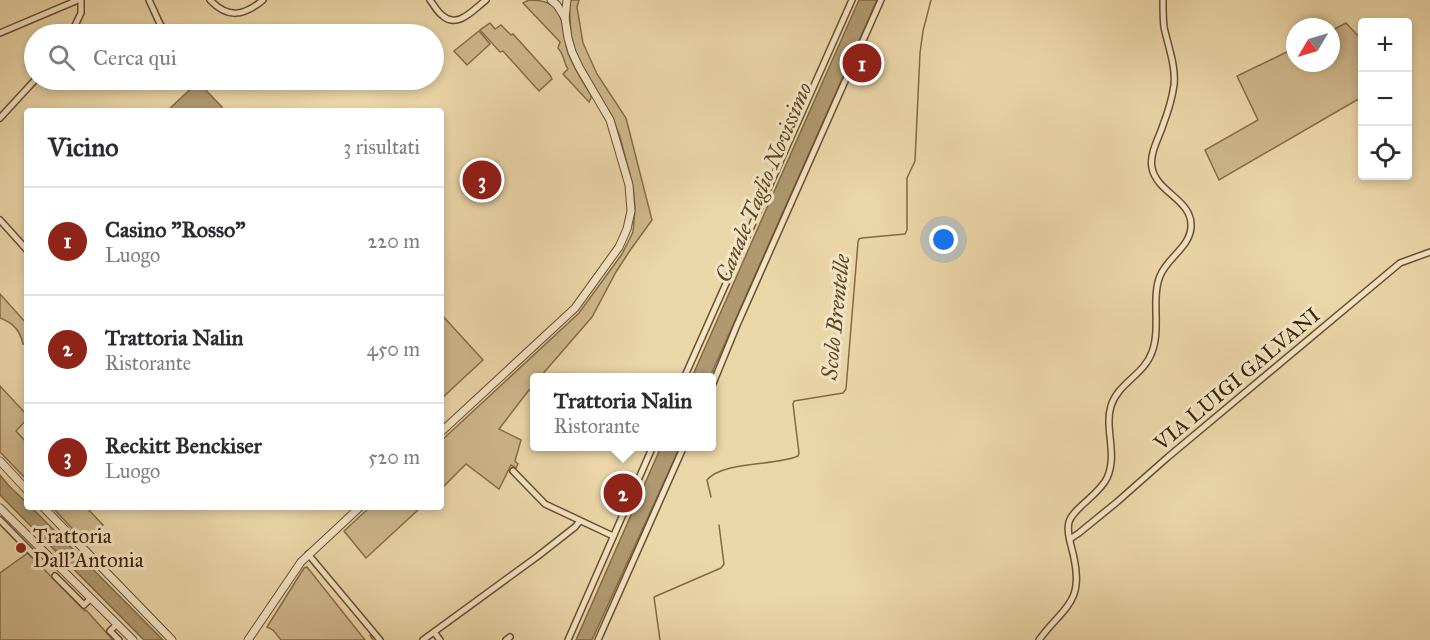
<!DOCTYPE html>
<html lang="it">
<head>
<meta charset="utf-8">
<style>
	:root { --surface:#fff; --page:#f2f2f3; --text:#2b2b33; --muted:#7c7c81; --line:#e1e1e2; --accent:#8f2418 }
	body { margin:0; font-family:"IM FELL Great Primer",serif; background:var(--page); color:var(--text) }
	.controls { position:absolute; right:18px; top:18px; display:grid; overflow:hidden; border-radius:6px; box-shadow:0 3px 9px #0003 }
	.controls button { width:54px; height:54px; display:grid; place-items:center; padding:0; border:0; border-bottom:2px solid var(--line); background:var(--surface); color:var(--text); font:30px sans-serif }
	.compass { position:absolute; left:1286px; top:18px; width:54px; height:54px; border-radius:50%; background:var(--surface); box-shadow:0 3px 9px #0003; rotate:232deg }
	.you { position:absolute; left:944px; top:240px; width:21px; height:21px; margin:-15px; border:4px solid #fff; border-radius:50%; background:#1a73e8; box-shadow:0 0 0 9px #1a73e833 }
	.badge { display:grid; place-items:center; width:39px; height:39px; border-radius:50%; background:var(--accent); color:#fff; font-size:20px; font-weight:700 }
	.pin { position:absolute; translate:-50% -50%; border:3px solid #fff; box-shadow:0 2px 6px #0006 }
	.popup { position:absolute; left:530px; top:373px; width:186px; height:78px; box-sizing:border-box; display:grid; place-content:center; border-radius:6px; background:var(--surface); filter:drop-shadow(0 2px 4px #0005); font-size:20px; white-space:nowrap; color:var(--muted) }
	.popup b { font-size:22px; color:var(--text) }
	.popup::after { content:''; position:absolute; left:50%; top:100%; margin-left:-12px; border:12px solid transparent; border-top-color:var(--surface) }
	.list { margin:0; padding:0; list-style:none }
	h2 { display:flex; justify-content:space-between; align-items:center; height:78px; margin:0; padding:0 24px; font-size:26px }
	h2 small { font-size:20px; font-weight:400; color:var(--muted) }
	.list li { display:grid; grid-template-columns:39px 1fr auto; gap:18px; align-items:center; box-sizing:border-box; height:108px; padding:0 24px; border-top:2px solid var(--line) }
	.list b { display:block; font-size:22px; white-space:nowrap }
	.list p { margin:0; font-size:20px; white-space:nowrap; color:var(--muted) }
	.list em { font-size:20px; font-style:normal; color:var(--muted) }
	.icon { flex:none; width:33px; height:33px; fill:none; stroke:currentColor; stroke-width:2; stroke-linecap:round; stroke-linejoin:round }
	.map { position:relative; flex:none; width:1430px; height:640px; overflow:hidden }
	.search { position:absolute; background:var(--surface); box-shadow:0 3px 9px #0003; left:24px; top:24px; width:420px; height:66px; display:flex; align-items:center; gap:15px; box-sizing:border-box; padding:0 21px; border-radius:33px; color:var(--muted); font-size:22px }
	.panel { position:absolute; background:var(--surface); box-shadow:0 3px 9px #0003; left:24px; top:108px; width:420px; height:402px; border-radius:6px }
	.map>svg:first-child { display:block }
</style>
</head>
<body>
<div class="map">
<svg width="1430" height="640" viewBox="0 0 1430 640">
	<rect width="100%" height="100%" fill="#ebd6a8"/>
	<filter id="stains"><feTurbulence type="fractalNoise" baseFrequency=".00333" numOctaves="4"/><feColorMatrix values="0 0 0 0 .2 0 0 0 0 .09 0 0 0 0 .02 0 0 0 .5 -.17"/></filter>
	<radialGradient id="worn" r=".72"><stop offset=".6" stop-color="#630" stop-opacity="0"/><stop offset="1" stop-color="#630" stop-opacity=".3"/></radialGradient>
	<g fill="#ceb78c" stroke="#866c48" stroke-width="1.5">
		<path d="M 529,0 C 569,0 559,25 568,53 C 574,68 582,81 591,95 L 591,98 L 589,102 L 563,74 L 568,69 C 563,62 565,56 558,48 L 560,42 L 523,3 Z"/>
		<polygon points="569,0 579,0 577,7 583,43 597,74 626,118 652,220 631,249 616,272 592,317 540,377 534,378 534,392 529,390 499,429 521,440 515,461 518,464 516,468 511,465 499,489 466,464 441,489 441,441 579,313 622,254 633,232 635,209 633,186 620,137 614,121 580,62 575,50 571,35"/>
		<polygon points="490,23 495,29 501,25 511,35 513,34 550,75 552,79 539,91 503,51 500,52 480,30"/>
		<polygon points="1346,23 1362,40 1362,97 1219,180 1205,150 1258,120 1237,76 1295,48 1295,63 1331,63 1331,31"/>
		<polygon points="479,31 490,44 467,65 454,51"/>
		<path d="M 0,294 L 27,324 L 27,344 L 23,344 C 20,330 13,323 0,318 Z"/>
		<polygon points="441,314 483,360 441,399"/>
		<polygon points="0,386 27,415 27,419 16,431 27,443 27,480 0,452"/>
		<polygon points="52,507 86,507 103,525 85,542"/>
		<polygon points="370,507 418,507 419,509 366,558 344,531"/>
		<polygon points="28,553 85,611 86,610 113,640 0,640 0,573"/>
		<polygon points="307,567 365,640 281,640 273,630 267,627 304,568"/>
	</g>
	<g fill="#b09970" stroke="#826945" stroke-width="1.5">
		<polygon points="859,0 877,0 710,377 692,377"/>
		<polygon points="198,82 222,107 222,110 220,111 167,111"/>
		<polygon points="661,447 680,447 592,640 576,640"/>
		<polygon points="0,475 9,486 27,503 27,507 31,507 39,515 163,640 144,640 0,495"/>
	</g>
	<g fill="none" stroke-linecap="round" stroke-linejoin="round">
		<g stroke="#826945" stroke-width="1.5">
			<path d="M 711,497 L 707,480 C 723,461 776,466 798,456 L 799,453 L 793,404 L 794,401 L 843,393 L 846,389 L 858,242 L 859,239 L 862,238 L 905,234 L 907,230 L 907,178 L 915,161 L 920,53 L 923,31 L 931,0"/>
			<polyline points="370,635 373,640"/>
			<polyline points="660,640 654,597 721,568 724,564 719,525"/>
		</g>
		<defs>
			<g id="minor">
				<polyline points="149,0 160,24 168,34"/>
				<path d="M 210,0 C 228,19 244,16 263,0"/>
				<path d="M 430,0 C 434,5 437,12 443,16 C 458,29 474,9 486,0"/>
				<polyline points="0,33 78,0"/>
				<polyline points="71,34 81,13 81,0"/>
				<polyline points="223,80 224,80"/>
				<polyline points="0,118 35,80"/>
				<polyline points="0,220 27,250"/>
				<polyline points="684,378 852,0"/>
				<polyline points="712,386 737,325 881,0"/>
				<polyline points="513,471 545,504 613,536"/>
				<polyline points="0,520 42,563"/>
				<polyline points="1070,539 1079,533 1117,502 1168,457 1400,263 1430,252"/>
				<polyline points="308,554 380,640"/>
				<polyline points="55,576 84,605 91,598"/>
				<polyline points="117,624 110,631 119,640"/>
				<polyline points="434,632 440,640"/>
				<polyline points="423,640 538,556 575,527 580,521"/>
				<polyline points="506,640 510,637"/>
				<polyline points="568,640 653,446"/>
				<polyline points="598,640 684,446"/>
				<path d="M 1039,640 C 1062,608 1084,604 1074,558 C 1072,547 1066,533 1069,522 C 1073,508 1099,495 1107,478 C 1118,454 1104,429 1111,406 C 1118,383 1144,375 1152,352 C 1161,329 1151,298 1160,276 C 1167,258 1190,247 1191,227 C 1193,200 1157,193 1152,168 C 1149,154 1159,138 1163,125 C 1168,112 1172,99 1174,85 C 1176,66 1168,46 1164,27 C 1163,18 1163,9 1163,0"/>
			</g>
			<g id="tertiary">
				<polyline points="551,0 557,5 565,18"/>
				<polyline points="441,432 575,308 619,247 627,229 631,211 629,185 610,120 579,67 572,52 568,38 565,18 567,0"/>
				<polyline points="0,461 27,490"/>
				<polyline points="43,507 172,640"/>
				<polyline points="0,508 133,640"/>
				<polyline points="248,640 301,562 360,507"/>
			</g>
		</defs>
		<use href="#minor" stroke="#694f2d" stroke-width="8"/>
		<use href="#tertiary" stroke="#694f2d" stroke-width="9"/>
		<use href="#minor" stroke="#f2e4c6" stroke-width="5"/>
		<use href="#tertiary" stroke="#f2e4c6" stroke-width="7"/>
	</g>
	<circle fill="#8f2418" stroke="#f2e4c6" stroke-width="2" cx="21" cy="548" r="6"/>
	<g text-anchor="middle" stroke-width="6" stroke-linejoin="round" paint-order="stroke">
		<g font-size="21" fill="#3e2204" stroke="#f2e4c6">
			<text transform="translate(1237 379) rotate(-40)" y="7">VIA LUIGI GALVANI</text>
		</g>
		<g font-size="21" fill="#3e2204" stroke="#f2e4c6" text-anchor="start">
			<text x="33" y="543">Trattoria<tspan x="33" dy="24">Dall'Antonia</tspan></text>
		</g>
		<g font-size="22" font-style="italic" fill="#604624" stroke="#f2e4c6">
			<text transform="translate(763 182) rotate(-67)" y="8">Canale Taglio Novissimo</text>
			<text transform="translate(835 317) rotate(-84)" y="8">Scolo Brentelle</text>
		</g>
	</g>
	<rect width="100%" height="100%" filter="url(#stains)"/>
	<rect width="100%" height="100%" fill="url(#worn)"/>
</svg>
<div class="controls">
<button>+</button>
<button>−</button>
<button><svg class="icon" aria-label="locate" viewBox="0 0 24 24"><circle cx="12" cy="12" r="6"/><path d="M12 2v4M12 18v4M2 12h4M18 12h4"/></svg></button>
</div>
<svg class="compass" viewBox="-18 -18 36 36"><path d="M0-13l5 13h-10z" fill="#e53935"/><path d="M0 13l5-13h-10z" fill="#7c7c81"/></svg>
<div class="you"></div>
<div class="pin badge" style="left:862px;top:63px">1</div>
<div class="pin badge" style="left:623px;top:493px">2</div>
<div class="popup"><b>Trattoria Nalin</b>Ristorante</div>
<div class="pin badge" style="left:482px;top:180px">3</div>
<div class="search"><svg class="icon" aria-label="search" viewBox="0 0 24 24"><circle cx="10" cy="10" r="6"/><path d="M15 15l6 6"/></svg>Cerca qui</div>
<section class="panel">
<h2>Vicino<small>3 risultati</small></h2>
<ul class="list">
<li><span class="badge">1</span><div><b>Casino &quot;Rosso&quot;</b><p>Luogo</p></div><em>220 m</em></li>
<li><span class="badge">2</span><div><b>Trattoria Nalin</b><p>Ristorante</p></div><em>450 m</em></li>
<li><span class="badge">3</span><div><b>Reckitt Benckiser</b><p>Luogo</p></div><em>520 m</em></li>
</ul>
</section>
</div>
</body>
</html>
